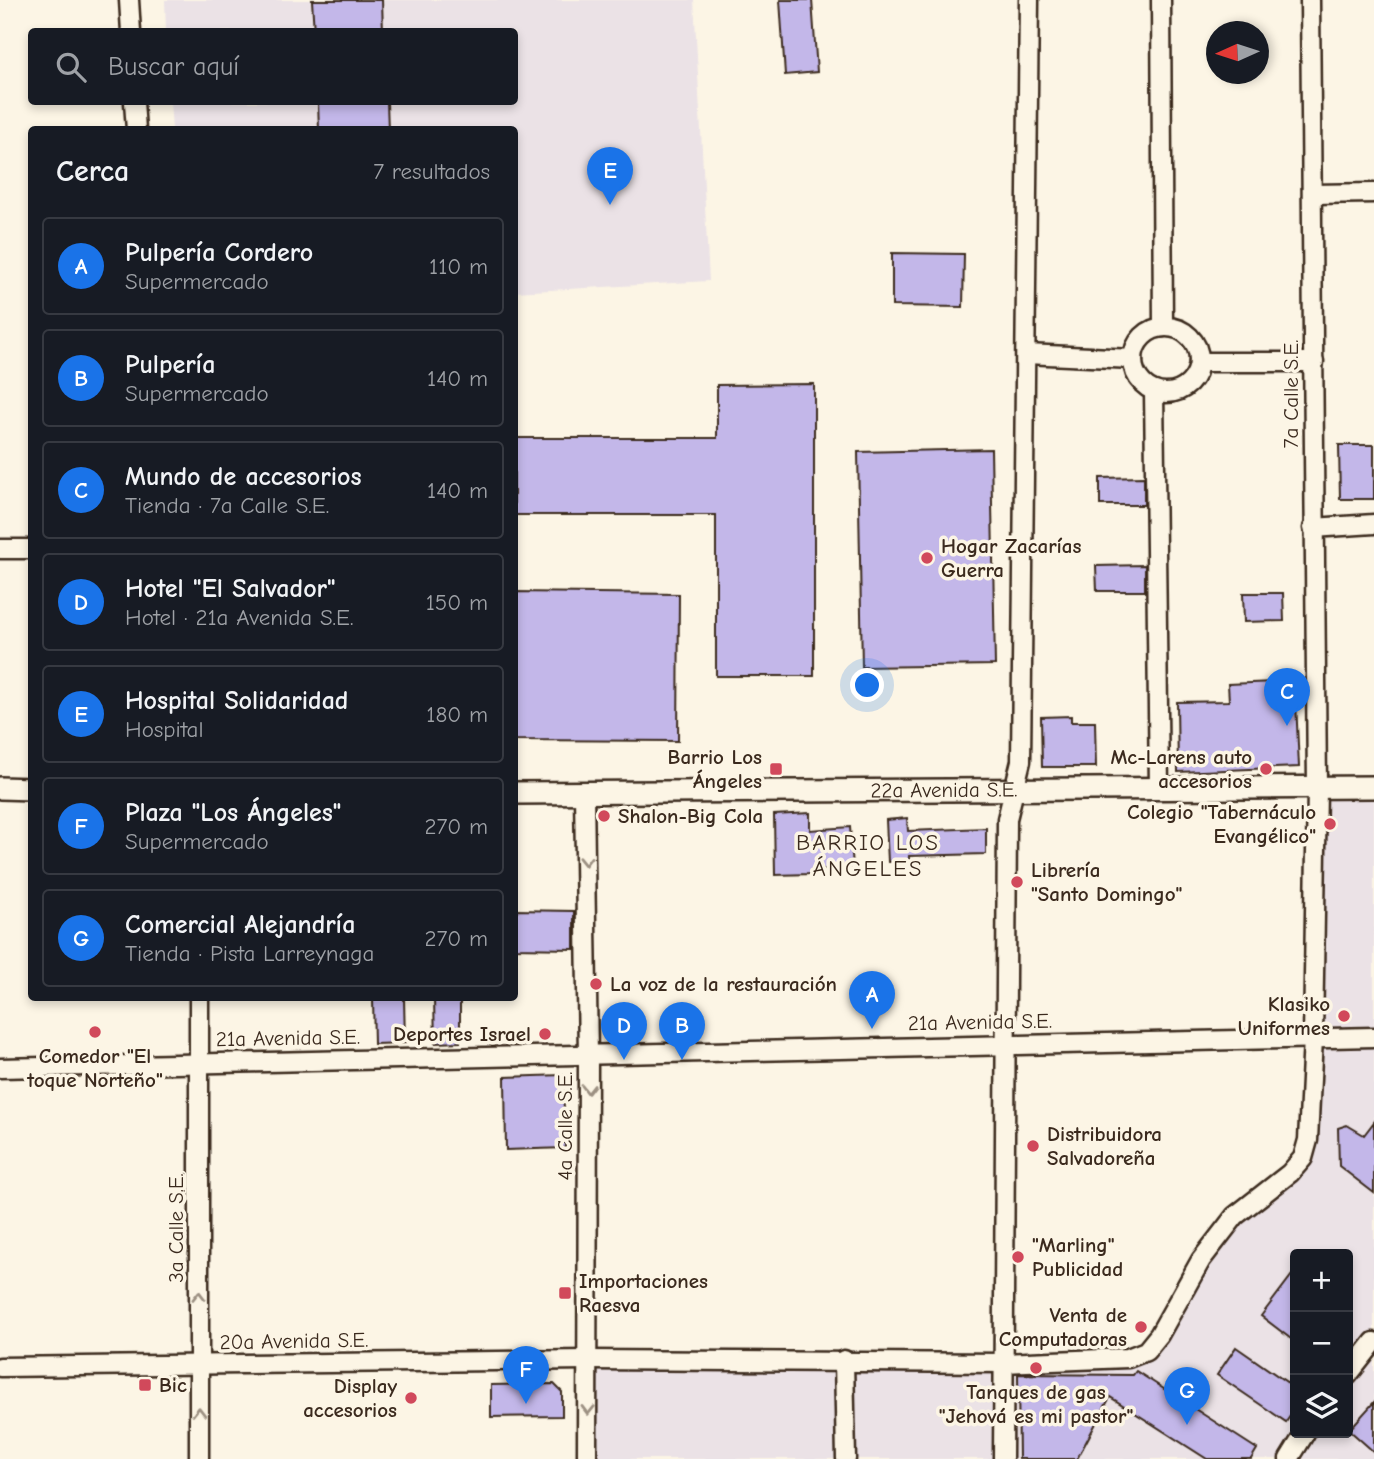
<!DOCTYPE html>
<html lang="es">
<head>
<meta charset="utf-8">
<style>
	:root { --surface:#171b24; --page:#242831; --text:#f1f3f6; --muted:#9ea1a6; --line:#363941; --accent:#1a73e8 }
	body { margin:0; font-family:"Comic Neue",sans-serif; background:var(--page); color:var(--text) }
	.controls { position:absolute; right:21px; bottom:21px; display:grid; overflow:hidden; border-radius:7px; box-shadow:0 4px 10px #0003 }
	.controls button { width:63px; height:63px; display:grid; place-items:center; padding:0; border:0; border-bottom:2px solid var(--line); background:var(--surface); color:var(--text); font:35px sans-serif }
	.compass { position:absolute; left:1206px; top:21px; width:63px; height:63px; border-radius:50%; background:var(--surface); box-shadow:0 4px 10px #0003; rotate:267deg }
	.you { position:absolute; left:868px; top:686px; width:24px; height:24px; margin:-18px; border:5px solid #fff; border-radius:50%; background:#1a73e8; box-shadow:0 0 0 10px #1a73e833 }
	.badge { display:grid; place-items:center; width:46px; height:46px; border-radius:50%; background:var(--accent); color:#fff; font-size:23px; font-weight:700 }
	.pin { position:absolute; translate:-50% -58px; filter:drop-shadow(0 2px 4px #0008) }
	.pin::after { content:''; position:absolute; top:37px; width:24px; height:21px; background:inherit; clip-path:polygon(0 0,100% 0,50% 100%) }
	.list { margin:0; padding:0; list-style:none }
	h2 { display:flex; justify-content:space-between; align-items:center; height:91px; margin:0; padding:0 28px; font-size:30px }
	h2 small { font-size:23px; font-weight:400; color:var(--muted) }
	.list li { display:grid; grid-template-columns:46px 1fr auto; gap:21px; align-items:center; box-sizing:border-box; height:98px; margin:0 14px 14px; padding:0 14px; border:2px solid var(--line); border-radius:7px }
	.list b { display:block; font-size:26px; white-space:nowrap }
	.list p { margin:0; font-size:23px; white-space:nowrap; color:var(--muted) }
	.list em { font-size:23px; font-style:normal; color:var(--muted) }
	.icon { flex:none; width:38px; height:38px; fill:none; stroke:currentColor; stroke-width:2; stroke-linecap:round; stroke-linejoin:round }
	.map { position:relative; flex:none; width:1374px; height:1459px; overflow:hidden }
	.search { position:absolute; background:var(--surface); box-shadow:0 4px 10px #0003; left:28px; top:28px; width:490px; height:77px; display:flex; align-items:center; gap:18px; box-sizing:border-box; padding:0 24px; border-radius:7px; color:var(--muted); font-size:26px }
	.panel { position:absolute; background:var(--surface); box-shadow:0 4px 10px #0003; left:28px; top:126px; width:490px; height:875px; border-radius:7px }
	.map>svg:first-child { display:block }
</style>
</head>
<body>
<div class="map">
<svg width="1374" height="1459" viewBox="0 0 1374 1459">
	<rect width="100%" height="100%" fill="#fcf5e5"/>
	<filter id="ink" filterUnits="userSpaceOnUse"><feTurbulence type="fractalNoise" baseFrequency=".0143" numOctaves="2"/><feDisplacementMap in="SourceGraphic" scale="14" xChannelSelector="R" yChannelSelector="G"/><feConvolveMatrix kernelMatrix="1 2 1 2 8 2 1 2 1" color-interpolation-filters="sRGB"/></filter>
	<g filter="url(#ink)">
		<g fill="#ebe2e6" fill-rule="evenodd">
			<polygon points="165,0 694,0 709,281 515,292 514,130 172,129 170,102 514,102 514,32 166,31"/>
			<path d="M 1374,787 L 1374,1459 L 587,1459 L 588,1360 L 1128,1358 L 1146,1351 L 1201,1260 L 1303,1158 L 1317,788 ZM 1295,1254 L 1348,1254 L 1348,1433 L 1295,1433 Z"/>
		</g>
		<g fill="#c3b7e9" stroke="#3b2a1e" stroke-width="2">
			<polygon points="312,0 382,0 383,32 314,32"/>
			<polygon points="780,0 812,0 817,72 785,75"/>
			<polygon points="318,102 387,102 388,130 319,130"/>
			<polygon points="892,253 964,254 963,307 892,306"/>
			<polygon points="814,384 814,676 716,676 716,515 514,515 514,438 717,438 717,385"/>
			<polygon points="1339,445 1374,445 1374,499 1340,499"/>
			<polygon points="991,449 995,665 862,667 858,452"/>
			<polygon points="1144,477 1144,505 1100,505 1100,478"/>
			<polygon points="1145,565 1145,591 1097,591 1096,566"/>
			<polygon points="514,592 679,594 678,741 514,740"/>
			<polygon points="1243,593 1283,593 1284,621 1244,622"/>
			<polygon points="1299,681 1301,702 1296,702 1299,767 1178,772 1177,702 1229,701 1228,684"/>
			<polygon points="1071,716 1071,722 1095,722 1096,767 1042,767 1041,717"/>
			<polygon points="810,813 810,830 850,827 853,867 812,870 812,874 775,875 774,815"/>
			<polygon points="907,818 908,831 986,828 986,854 909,856 909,861 888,862 886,820"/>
			<polygon points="514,910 574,911 574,949 514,948"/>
			<polygon points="373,998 404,998 405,1043 374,1044"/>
			<polygon points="434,998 460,998 460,1042 435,1043"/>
			<polygon points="563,1075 565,1148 506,1150 505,1077"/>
			<polygon points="1374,1122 1374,1193 1339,1166 1338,1128 1347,1125 1364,1135"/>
			<polygon points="1295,1271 1295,1342 1261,1316"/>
			<polygon points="1236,1347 1295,1388 1295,1409 1286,1422 1217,1375"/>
			<polygon points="1136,1371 1257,1449 1251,1459 1207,1459 1110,1397 1077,1459 1019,1459 1018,1374 1133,1375"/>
			<polygon points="554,1384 562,1392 562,1416 491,1417 491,1385"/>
			<polygon points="1374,1402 1374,1452 1349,1430"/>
		</g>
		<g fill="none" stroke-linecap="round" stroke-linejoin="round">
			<defs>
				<g id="minor">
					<polyline points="129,0 131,32"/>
					<polyline points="1161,0 1163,327"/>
					<polyline points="134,102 136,130"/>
					<polyline points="1313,194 1374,193"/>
					<circle cx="1166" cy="360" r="33"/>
					<polyline points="1026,354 1133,359"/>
					<polyline points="1199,362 1314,362"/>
					<polyline points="1154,391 1159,788"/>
					<polyline points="1313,528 1374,524"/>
					<polyline points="0,549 32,549"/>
					<polyline points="584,793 588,1055 587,1459"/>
					<polyline points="199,998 199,1459"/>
					<polyline points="0,1068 1374,1037"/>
					<polyline points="844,1360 846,1459"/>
					<polyline points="0,1367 588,1360 1004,1363 1128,1358 1146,1351 1159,1335 1201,1260 1235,1216 1290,1173 1303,1158 1308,1140 1313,1038 1317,788 1310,0"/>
					<polyline points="1348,1375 1374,1342"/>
					<polyline points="1003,1459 1007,819 1021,761 1029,0"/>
					<polyline points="1289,1459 1305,1433"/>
				</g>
				<g id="tertiary">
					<polyline points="0,788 32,789"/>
					<path id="s1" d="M 514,793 L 1374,787"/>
				</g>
			</defs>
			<use href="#minor" stroke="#3b2a1e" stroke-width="23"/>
			<use href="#tertiary" stroke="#3b2a1e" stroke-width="26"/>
			<use href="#minor" stroke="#fcf5e5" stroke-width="18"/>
			<use href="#tertiary" stroke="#fcf5e5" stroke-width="21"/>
		</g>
		<defs><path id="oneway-chevron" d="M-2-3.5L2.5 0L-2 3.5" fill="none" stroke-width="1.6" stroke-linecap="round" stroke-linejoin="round" transform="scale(1.75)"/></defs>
		<g stroke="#9c9082">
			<use href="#oneway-chevron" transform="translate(585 861) rotate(89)"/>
			<use href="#oneway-chevron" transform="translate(588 1089) rotate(90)"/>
			<use href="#oneway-chevron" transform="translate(199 1296) rotate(-90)"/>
			<use href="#oneway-chevron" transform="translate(588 1410) rotate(91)"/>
			<use href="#oneway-chevron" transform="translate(199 1412) rotate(-90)"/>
		</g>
	</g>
	<g fill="#d1495b" stroke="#fcf5e5" stroke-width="2.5">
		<circle cx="927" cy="558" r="7"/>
		<rect x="769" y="762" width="14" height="14" rx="3.5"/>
		<circle cx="1266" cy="769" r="7"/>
		<circle cx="604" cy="816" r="7"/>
		<circle cx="1330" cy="824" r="7"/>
		<circle cx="1017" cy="882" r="7"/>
		<circle cx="596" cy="984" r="7"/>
		<circle cx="1344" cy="1016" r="7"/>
		<circle cx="95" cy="1032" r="7"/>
		<circle cx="545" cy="1034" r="7"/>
		<circle cx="1033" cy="1146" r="7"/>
		<circle cx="1018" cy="1257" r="7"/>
		<rect x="558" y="1286" width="14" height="14" rx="3.5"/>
		<circle cx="1141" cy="1327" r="7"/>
		<circle cx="1036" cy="1368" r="7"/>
		<rect x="138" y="1378" width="14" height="14" rx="3.5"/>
		<circle cx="411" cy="1398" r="7"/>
	</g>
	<g text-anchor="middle" stroke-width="7" stroke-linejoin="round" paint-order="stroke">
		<g font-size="21" fill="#3b2a1e" stroke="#fcf5e5">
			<text transform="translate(1291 394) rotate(-90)" y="7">7a Calle S.E.</text>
			<text dy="7" stroke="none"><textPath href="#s1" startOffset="430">22a Avenida S.E.</textPath></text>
			<text transform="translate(980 1022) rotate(-1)" y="7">21a Avenida S.E.</text>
			<text transform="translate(288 1038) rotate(-1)" y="7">21a Avenida S.E.</text>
			<text transform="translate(565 1126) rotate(-90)" y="7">4a Calle S.E.</text>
			<text transform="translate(176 1228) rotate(-90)" y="7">3a Calle S.E.</text>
			<text transform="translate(294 1341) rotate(-1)" y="7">20a Avenida S.E.</text>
		</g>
		<g font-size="21" font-weight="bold" fill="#3b2a1e" stroke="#fcf5e5" text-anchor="start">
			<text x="941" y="553">Hogar Zacarías<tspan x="941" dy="24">Guerra</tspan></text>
			<text x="762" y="764" text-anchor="end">Barrio Los<tspan x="762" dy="24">Ángeles</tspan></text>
			<text x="1252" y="764" text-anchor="end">Mc-Larens auto<tspan x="1252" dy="24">accesorios</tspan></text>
			<text x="1316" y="819" text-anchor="end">Colegio "Tabernáculo<tspan x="1316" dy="24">Evangélico"</tspan></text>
			<text x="618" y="823">Shalon-Big Cola</text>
			<text x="1031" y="877">Librería<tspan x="1031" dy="24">"Santo Domingo"</tspan></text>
			<text x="610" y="991">La voz de la restauración</text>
			<text x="1330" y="1011" text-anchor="end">Klasiko<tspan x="1330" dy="24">Uniformes</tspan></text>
			<text x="531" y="1041" text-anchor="end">Deportes Israel</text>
			<text x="95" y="1063" text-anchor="middle">Comedor "El<tspan x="95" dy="24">toque Norteño"</tspan></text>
			<text x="1047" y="1141">Distribuidora<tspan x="1047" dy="24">Salvadoreña</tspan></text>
			<text x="1032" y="1252">"Marling"<tspan x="1032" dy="24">Publicidad</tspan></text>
			<text x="579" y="1288">Importaciones<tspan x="579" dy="24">Raesva</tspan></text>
			<text x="1127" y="1322" text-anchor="end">Venta de<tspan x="1127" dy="24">Computadoras</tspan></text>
			<text x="159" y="1392">Bic</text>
			<text x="397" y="1393" text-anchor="end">Display<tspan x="397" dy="24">accesorios</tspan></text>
			<text x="1036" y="1399" text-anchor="middle">Tanques de gas<tspan x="1036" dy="24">"Jehová es mi pastor"</tspan></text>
		</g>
		<g font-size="23" letter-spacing="2" fill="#3b2a1e" stroke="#fcf5e5">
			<text x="868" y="850">BARRIO LOS<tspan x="868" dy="26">ÁNGELES</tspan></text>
		</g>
	</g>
</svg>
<div class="controls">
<button>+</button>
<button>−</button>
<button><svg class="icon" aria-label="layers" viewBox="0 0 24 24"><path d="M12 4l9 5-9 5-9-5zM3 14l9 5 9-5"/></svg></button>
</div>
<svg class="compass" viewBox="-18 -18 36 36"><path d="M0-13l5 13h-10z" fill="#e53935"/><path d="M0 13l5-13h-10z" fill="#9ea1a6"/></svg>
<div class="you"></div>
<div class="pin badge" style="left:872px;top:1029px">A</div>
<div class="pin badge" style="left:682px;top:1060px">B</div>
<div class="pin badge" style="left:1287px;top:726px">C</div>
<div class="pin badge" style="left:624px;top:1060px">D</div>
<div class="pin badge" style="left:610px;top:205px">E</div>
<div class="pin badge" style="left:526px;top:1404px">F</div>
<div class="pin badge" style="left:1187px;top:1425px">G</div>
<div class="search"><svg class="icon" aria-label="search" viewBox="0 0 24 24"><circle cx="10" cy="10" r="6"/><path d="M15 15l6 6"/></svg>Buscar aquí</div>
<section class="panel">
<h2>Cerca<small>7 resultados</small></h2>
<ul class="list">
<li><span class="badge">A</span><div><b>Pulpería Cordero</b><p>Supermercado</p></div><em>110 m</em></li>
<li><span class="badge">B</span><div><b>Pulpería</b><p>Supermercado</p></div><em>140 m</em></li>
<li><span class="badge">C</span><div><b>Mundo de accesorios</b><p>Tienda · 7a Calle S.E.</p></div><em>140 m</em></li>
<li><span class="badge">D</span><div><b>Hotel &quot;El Salvador&quot;</b><p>Hotel · 21a Avenida S.E.</p></div><em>150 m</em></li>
<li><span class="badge">E</span><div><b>Hospital Solidaridad</b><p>Hospital</p></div><em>180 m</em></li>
<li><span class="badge">F</span><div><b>Plaza &quot;Los Ángeles&quot;</b><p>Supermercado</p></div><em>270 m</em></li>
<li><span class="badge">G</span><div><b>Comercial Alejandría</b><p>Tienda · Pista Larreynaga</p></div><em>270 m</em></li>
</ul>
</section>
</div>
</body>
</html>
